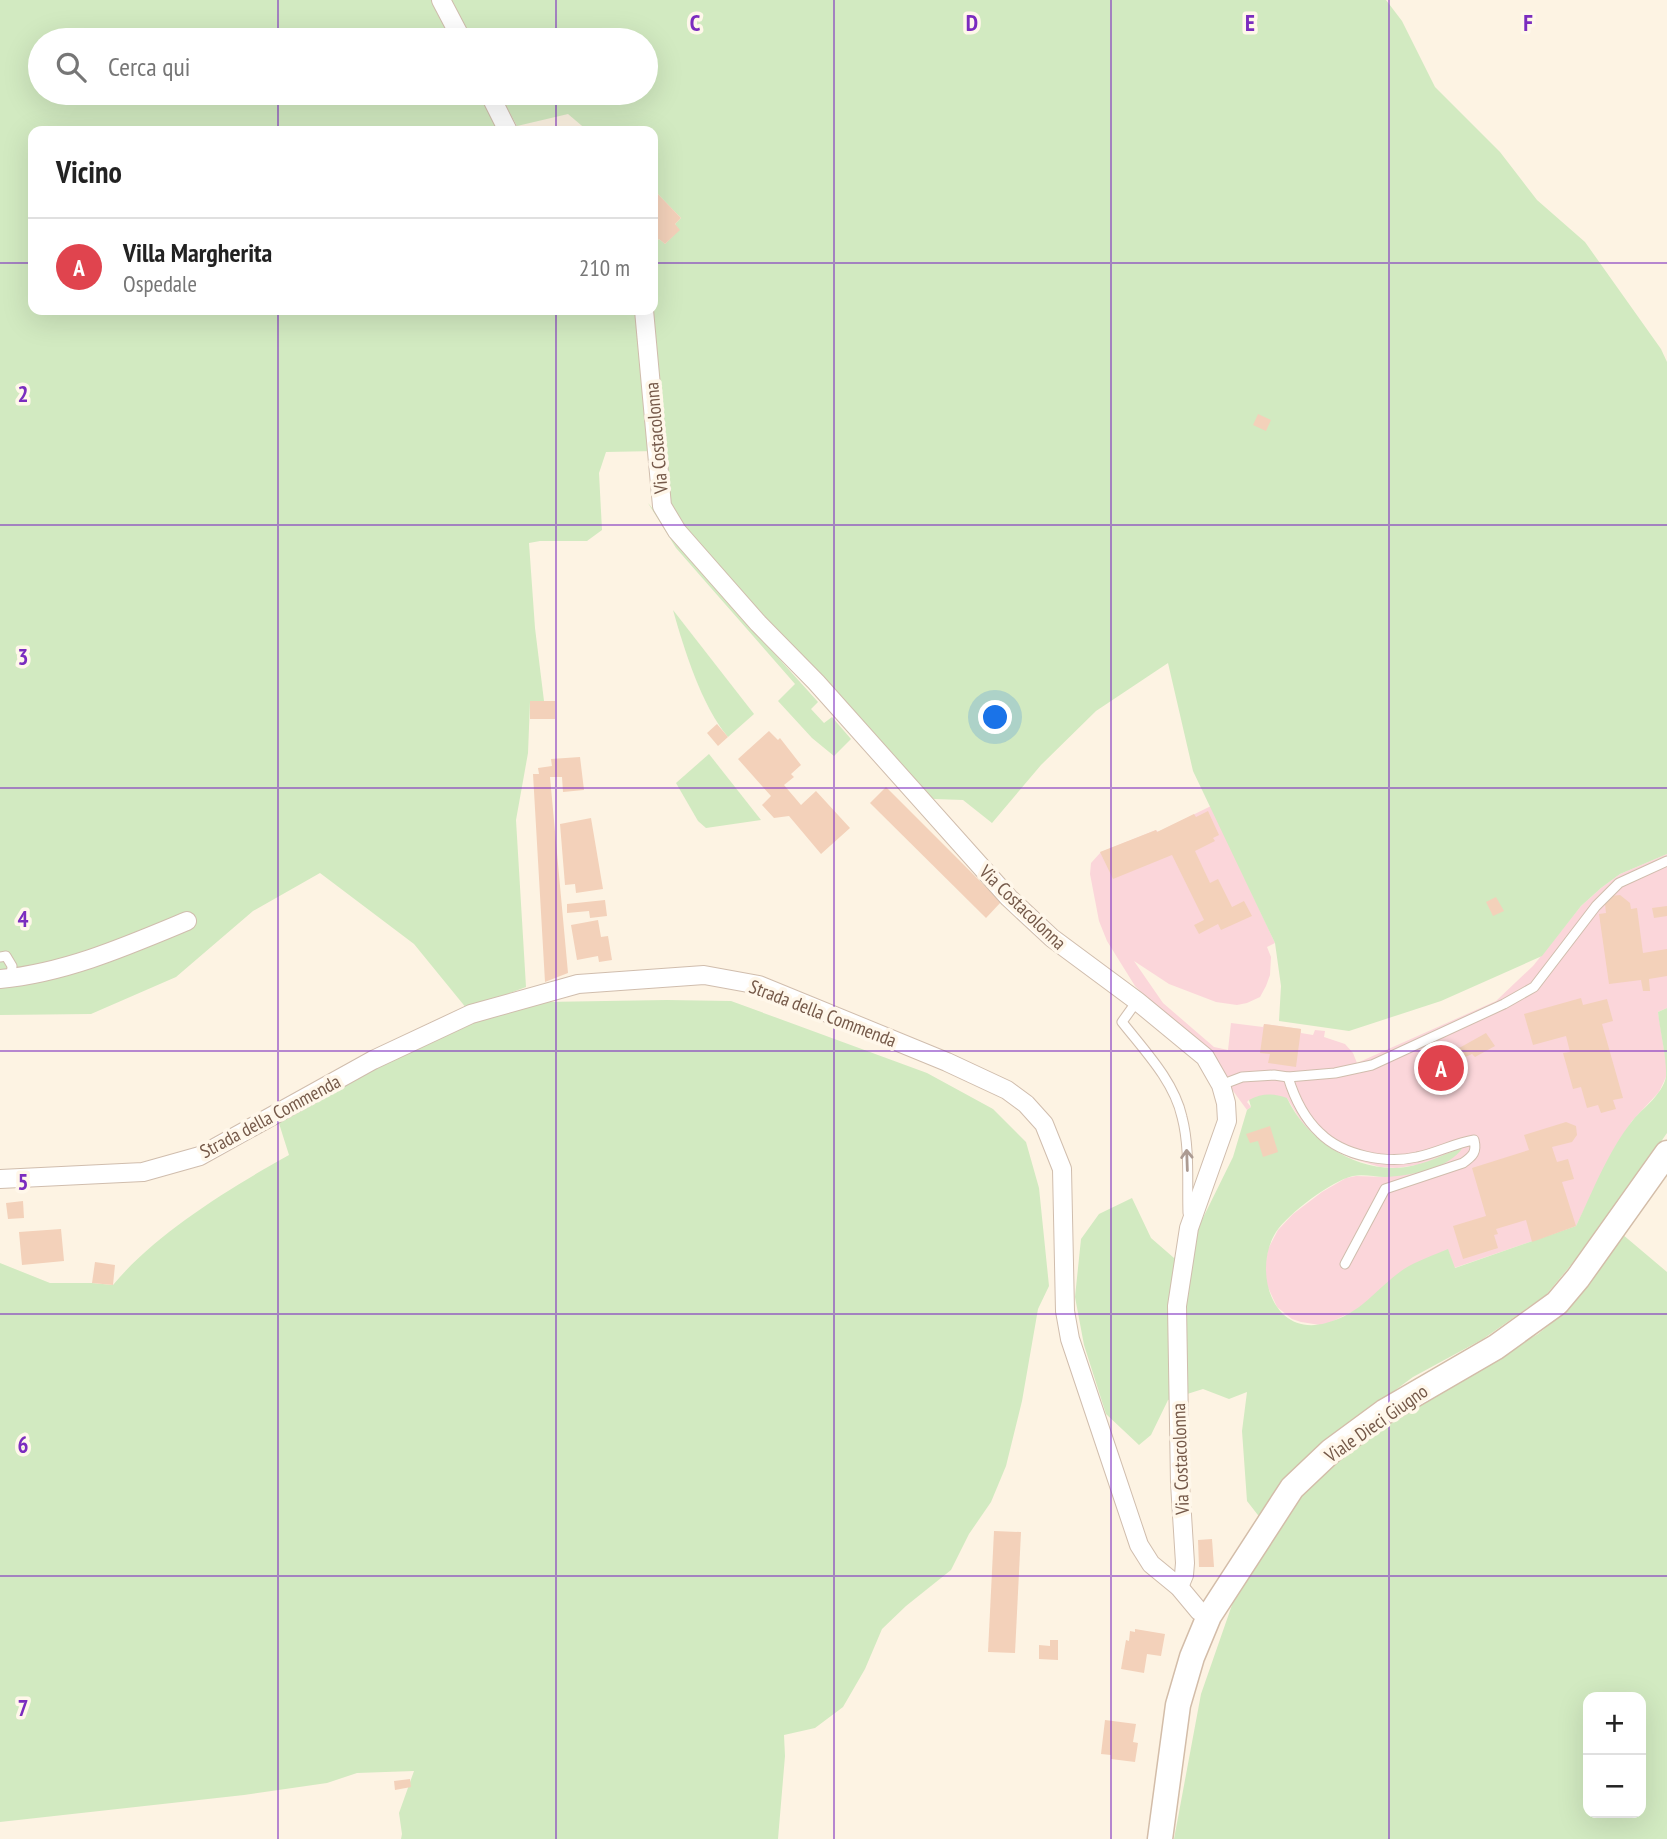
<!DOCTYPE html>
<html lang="it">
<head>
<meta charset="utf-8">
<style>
	:root { --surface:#fff; --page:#f6f6f6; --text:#222; --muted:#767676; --line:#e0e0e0; --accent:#e96c46 }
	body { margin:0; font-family:"PT Sans Narrow",sans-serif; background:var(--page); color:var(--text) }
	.controls { position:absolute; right:21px; bottom:21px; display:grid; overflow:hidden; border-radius:14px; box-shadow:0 7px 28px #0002 }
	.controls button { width:63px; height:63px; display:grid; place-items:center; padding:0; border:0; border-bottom:2px solid var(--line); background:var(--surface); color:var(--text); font:35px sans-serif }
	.you { position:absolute; left:996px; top:718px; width:24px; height:24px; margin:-18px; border:5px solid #fff; border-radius:50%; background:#1a73e8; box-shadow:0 0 0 10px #1a73e833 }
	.badge { display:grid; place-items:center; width:46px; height:46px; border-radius:50%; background:var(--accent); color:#fff; font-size:23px; font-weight:700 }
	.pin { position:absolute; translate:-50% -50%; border:4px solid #fff; box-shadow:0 2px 7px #0006 }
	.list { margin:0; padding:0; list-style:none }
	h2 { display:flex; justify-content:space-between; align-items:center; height:91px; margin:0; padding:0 28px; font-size:30px }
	h2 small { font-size:23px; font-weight:400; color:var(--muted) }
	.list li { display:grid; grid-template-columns:46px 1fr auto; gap:21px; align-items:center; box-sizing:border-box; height:98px; padding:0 28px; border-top:2px solid var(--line) }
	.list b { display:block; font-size:26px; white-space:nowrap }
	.list p { margin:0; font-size:23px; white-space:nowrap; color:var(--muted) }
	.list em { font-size:23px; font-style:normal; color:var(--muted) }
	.icon { flex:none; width:38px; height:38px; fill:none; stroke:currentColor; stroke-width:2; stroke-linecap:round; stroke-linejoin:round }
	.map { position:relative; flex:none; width:1667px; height:1839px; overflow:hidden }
	.search { position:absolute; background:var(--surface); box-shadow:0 7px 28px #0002; left:28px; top:28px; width:630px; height:77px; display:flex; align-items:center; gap:18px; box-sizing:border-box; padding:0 24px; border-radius:38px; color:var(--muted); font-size:26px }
	.panel { position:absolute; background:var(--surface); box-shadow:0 7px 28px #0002; left:28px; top:126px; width:630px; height:189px; border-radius:14px }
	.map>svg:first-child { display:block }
</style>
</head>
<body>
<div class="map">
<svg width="1667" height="1839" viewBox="0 0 1667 1839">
	<rect width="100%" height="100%" fill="#fdf3e3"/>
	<polygon fill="#fbd6da" points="1211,806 1275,943 1267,947 1271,957 1270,975 1266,986 1260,997 1247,1003 1237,1005 1216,1002 1169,984 1134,961 1163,1003 1214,1047 1228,1050 1231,1023 1263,1027 1264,1024 1301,1029 1301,1033 1313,1035 1315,1030 1325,1031 1324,1037 1345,1044 1353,1053 1357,1063 1496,1001 1533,966 1581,906 1601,888 1620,874 1667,854 1667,1008 1658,1012 1666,1062 1666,1077 1659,1092 1632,1121 1614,1149 1576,1226 1454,1268 1448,1250 1395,1277 1370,1301 1354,1311 1329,1323 1320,1325 1301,1322 1292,1319 1277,1307 1266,1283 1266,1260 1268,1249 1278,1230 1293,1214 1322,1192 1346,1178 1356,1176 1386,1177 1462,1148 1417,1165 1397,1168 1380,1167 1350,1158 1322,1142 1304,1126 1287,1098 1249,1100 1247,1102 1251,1107 1247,1110 1220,1073 1135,986 1107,941 1099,921 1090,874 1091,863 1101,852 1156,830 1158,832"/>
	<g fill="#d2eac1" fill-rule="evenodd">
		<polygon points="0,0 436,0 456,40 40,40 40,93 483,93 501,131 33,131 33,310 653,310 653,245 659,239 665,244 679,230 675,224 681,218 653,189 653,131 588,131 568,114 517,126 499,93 646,93 646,40 471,40 450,0 1386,0 1402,21 1435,87 1500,152 1537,200 1585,242 1661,349 1667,362 1667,854 1620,874 1601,888 1581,906 1542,956 1441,1001 1349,1031 1279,1021 1281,986 1275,943 1193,771 1168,663 1096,711 1041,765 992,823 963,800 934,799 922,790 677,531 656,451 606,452 599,473 602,530 587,541 540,541 529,543 535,628 544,701 530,702 528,753 516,820 526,987 467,1009 414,944 320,873 253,911 176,977 91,1014 0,1015"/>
		<polygon points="648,503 765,643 818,702 811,709 824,723 832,717 851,739 834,756 812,738 778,701 795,684 676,548"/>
		<path d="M 673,610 L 754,714 L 728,737 C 702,707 684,649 673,610 Z"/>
		<polygon points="709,754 761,820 706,828 698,821 676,783"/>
		<path d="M 667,1000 L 731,1001 L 927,1073 L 993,1109 L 1026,1142 L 1039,1188 L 1049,1286 L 1038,1309 L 1022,1401 L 1006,1466 L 991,1502 L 969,1534 L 951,1570 L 906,1606 L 882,1629 L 865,1669 L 843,1707 L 815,1728 L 784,1735 L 785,1756 L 778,1839 L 401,1839 L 402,1834 L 399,1813 L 414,1771 L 357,1773 L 327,1783 L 244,1795 L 0,1822 L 0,1263 L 50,1283 L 92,1283 L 113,1285 C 156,1233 230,1188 289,1155 L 276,1114 L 471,1014 L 544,1002 Z"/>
		<path d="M 1667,1008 L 1667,1133 L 1600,1230 L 1546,1295 L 1483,1339 L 1413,1377 L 1326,1441 L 1261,1519 L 1247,1501 L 1242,1431 L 1247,1392 L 1229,1399 L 1203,1389 L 1168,1400 L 1151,1435 L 1139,1445 L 1106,1414 L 1084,1345 L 1075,1297 L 1081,1239 L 1099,1214 L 1132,1198 L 1151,1238 L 1174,1258 L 1198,1228 L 1233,1157 L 1247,1110 L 1251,1107 L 1249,1100 C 1262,1093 1273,1093 1287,1098 C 1307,1141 1358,1174 1406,1167 C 1426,1164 1445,1154 1463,1147 C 1450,1169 1409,1176 1385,1177 C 1375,1177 1364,1174 1353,1176 C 1331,1181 1289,1213 1276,1232 C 1252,1270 1272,1338 1326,1323 C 1363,1313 1375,1289 1404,1269 C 1417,1261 1434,1255 1448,1249 L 1455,1268 L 1576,1226 C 1593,1191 1608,1151 1633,1120 C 1644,1107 1662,1095 1666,1077 C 1667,1058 1660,1032 1658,1012 Z"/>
		<path d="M 1622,1234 L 1667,1272 L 1667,1839 L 1174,1839 L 1201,1694 L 1233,1602 L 1266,1538 L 1308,1481 L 1367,1433 L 1538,1334 L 1565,1312 ZM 1588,1697 L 1641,1697 L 1641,1813 L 1588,1813 Z"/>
	</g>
	<g fill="#f3d1ba">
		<polygon points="653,189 681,218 675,224 680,230 665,244 659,239 653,245"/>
		<polygon points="1258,414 1271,420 1266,431 1253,425"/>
		<rect x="530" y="701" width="25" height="18"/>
		<polygon points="717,724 728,737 718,746 707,733"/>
		<polygon points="769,731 778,740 780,738 801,765 791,774 794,777 784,785 801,805 816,791 850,828 821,854 789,816 774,818 762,805 771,796 738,759"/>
		<polygon points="580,757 584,790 563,792 562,777 550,777 568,973 545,982 533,774 539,774 538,768 552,766 551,759"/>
		<polygon points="886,787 1001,902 986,918 870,803"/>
		<polygon points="1208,811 1219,835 1213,838 1215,841 1195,851 1210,883 1218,879 1232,907 1244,901 1252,916 1221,930 1218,924 1199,934 1194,925 1204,920 1172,855 1113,879 1100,852 1156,830 1157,832 1194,814 1196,817"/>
		<polygon points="591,818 603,889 576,893 575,884 565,885 560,824"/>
		<polygon points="1620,895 1630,903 1631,909 1637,908 1643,953 1667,949 1667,976 1649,979 1650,991 1643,991 1641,980 1609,984 1599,914 1606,913 1605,904 1610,896"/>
		<polygon points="1496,897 1504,911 1493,916 1486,902"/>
		<polygon points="605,900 607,916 590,918 589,911 567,913 567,904"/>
		<polygon points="1667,906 1667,916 1654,918 1652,908"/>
		<polygon points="598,920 601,937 608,936 612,960 599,962 598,956 577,960 571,925"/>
		<polygon points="1581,998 1583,1005 1607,999 1613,1021 1602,1024 1623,1098 1613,1100 1616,1109 1601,1113 1598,1105 1587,1108 1581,1087 1573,1089 1563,1053 1570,1052 1566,1036 1533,1045 1524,1014"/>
		<polygon points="1264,1024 1301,1029 1296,1067 1268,1063 1270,1054 1260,1053"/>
		<polygon points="1486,1033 1495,1046 1475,1057 1472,1054 1463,1058 1465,1068 1425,1079 1420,1058 1461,1047"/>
		<polygon points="1566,1122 1576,1126 1577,1135 1572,1142 1552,1147 1557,1162 1568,1159 1574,1179 1562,1182 1576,1226 1532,1242 1526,1220 1496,1229 1498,1234 1494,1235 1498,1248 1463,1259 1453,1226 1486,1216 1472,1168 1529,1150 1524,1135"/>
		<polygon points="1270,1126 1278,1152 1263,1157 1258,1141 1250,1143 1246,1134"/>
		<polygon points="23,1201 24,1218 8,1219 6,1203"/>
		<polygon points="61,1229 64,1261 22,1265 19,1232"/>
		<polygon points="95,1262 115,1265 113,1285 92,1283"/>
		<polygon points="994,1531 1021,1532 1015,1653 988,1652"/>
		<polygon points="1212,1539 1214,1567 1199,1567 1198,1540"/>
		<polygon points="1135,1629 1165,1634 1161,1656 1147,1654 1144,1673 1121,1669 1126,1640 1129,1641 1130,1631 1135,1632"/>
		<polygon points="1050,1640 1058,1640 1058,1660 1039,1659 1039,1645 1050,1646"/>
		<polygon points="1105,1720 1136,1724 1133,1742 1138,1743 1135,1762 1111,1759 1111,1755 1101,1754"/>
		<polygon points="410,1779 411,1787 395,1790 394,1781"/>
	</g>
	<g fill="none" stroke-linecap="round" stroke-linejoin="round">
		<defs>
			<g id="service">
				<polyline points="0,957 6,956 12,966 11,978"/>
				<path d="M 1137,1001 L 1122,1022 C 1144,1050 1174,1081 1182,1117 C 1190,1148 1187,1182 1188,1213"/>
				<path d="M 1288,1077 C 1294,1097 1305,1119 1320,1133 C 1343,1156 1387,1164 1417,1157 C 1437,1153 1455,1143 1474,1140 C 1477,1152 1473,1156 1463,1163 L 1385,1189 L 1345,1264"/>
				<polyline points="1221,1085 1242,1077 1274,1075 1288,1077 1335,1073 1372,1065 1504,1004 1534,987 1596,906 1619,883 1667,861"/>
			</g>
			<g id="minor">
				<polyline points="441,0 462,40"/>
				<polyline points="489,93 508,131"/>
				<polyline points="644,310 662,506 677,531 758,623 816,682 1009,898 1052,938 1137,1001 1205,1057 1221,1085 1226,1103 1227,1121 1189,1228 1177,1306 1180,1483 1185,1563 1184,1575 1179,1587"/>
				<path d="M 0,979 C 65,973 127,946 187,921"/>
				<polyline points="0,1179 143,1172 200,1156 373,1060 471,1014 578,984 704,975 759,985 947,1062 1007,1090 1026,1104 1044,1124 1062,1169 1065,1311 1070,1339 1139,1545 1151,1564 1179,1587 1199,1611 1209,1616"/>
			</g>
			<polyline id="secondary" points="1160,1839 1178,1705 1192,1657 1209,1616 1292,1488 1331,1451 1384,1412 1496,1347 1557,1303 1578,1278 1667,1153"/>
		</defs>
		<use href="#service" stroke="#d0bdad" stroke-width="11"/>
		<use href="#minor" stroke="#d0bdad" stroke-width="20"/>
		<use href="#secondary" stroke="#d3bda9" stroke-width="27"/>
		<use href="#service" stroke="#fff" stroke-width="9"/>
		<use href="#minor" stroke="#fff" stroke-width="18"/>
		<use href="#secondary" stroke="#fff" stroke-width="24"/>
	</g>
	<defs><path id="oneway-shaft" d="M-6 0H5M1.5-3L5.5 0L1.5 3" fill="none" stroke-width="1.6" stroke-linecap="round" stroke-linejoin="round" transform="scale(1.75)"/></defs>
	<use stroke="#ac9b92" href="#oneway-shaft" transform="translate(1187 1160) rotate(-92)"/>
	<path fill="none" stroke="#7b2cbf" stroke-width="2" stroke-opacity="0.55" d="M 278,0 L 278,40M 556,0 L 556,40M 834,0 L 834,1839M 1111,0 L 1111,1839M 1389,0 L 1389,1839M 278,93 L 278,131M 556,93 L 556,131M 0,263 L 33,263M 653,263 L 1667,263M 278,310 L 278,1839M 556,310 L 556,1839M 0,525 L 1667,525M 0,788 L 1667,788M 0,1051 L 1667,1051M 0,1314 L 1667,1314M 0,1576 L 1667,1576"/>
	<g text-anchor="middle" stroke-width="7" stroke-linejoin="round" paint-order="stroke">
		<g font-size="19" fill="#755949" stroke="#fff7ea">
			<text transform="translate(656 438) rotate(-95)" y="7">Via Costacolonna</text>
			<text transform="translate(1023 907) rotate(44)" y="7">Via Costacolonna</text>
			<text transform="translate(823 1013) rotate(21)" y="7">Strada della Commenda</text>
			<text transform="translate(270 1116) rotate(-28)" y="7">Strada della Commenda</text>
			<text transform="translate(1376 1423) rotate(-35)" y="7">Viale Dieci Giugno</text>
			<text transform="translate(1180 1459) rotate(-92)" y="7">Via Costacolonna</text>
		</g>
	</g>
	<g font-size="23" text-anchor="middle" font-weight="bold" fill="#7b2cbf" stroke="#fff7ea" stroke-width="7" stroke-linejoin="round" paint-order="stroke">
		<text x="695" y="31">C</text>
		<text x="972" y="31">D</text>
		<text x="1250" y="31">E</text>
		<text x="1528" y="31">F</text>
		<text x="23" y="402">2</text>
		<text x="23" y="665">3</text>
		<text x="23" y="927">4</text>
		<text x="23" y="1190">5</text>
		<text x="23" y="1453">6</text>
		<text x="23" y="1716">7</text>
	</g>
</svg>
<div class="controls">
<button>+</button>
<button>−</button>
</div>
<div class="you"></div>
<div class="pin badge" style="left:1441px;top:1068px;background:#e0444e">A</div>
<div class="search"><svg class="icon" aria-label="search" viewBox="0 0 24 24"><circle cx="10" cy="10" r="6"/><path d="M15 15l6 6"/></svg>Cerca qui</div>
<section class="panel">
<h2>Vicino<small></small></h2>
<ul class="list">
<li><span class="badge" style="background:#e0444e">A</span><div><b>Villa Margherita</b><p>Ospedale</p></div><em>210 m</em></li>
</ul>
</section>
</div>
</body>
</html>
